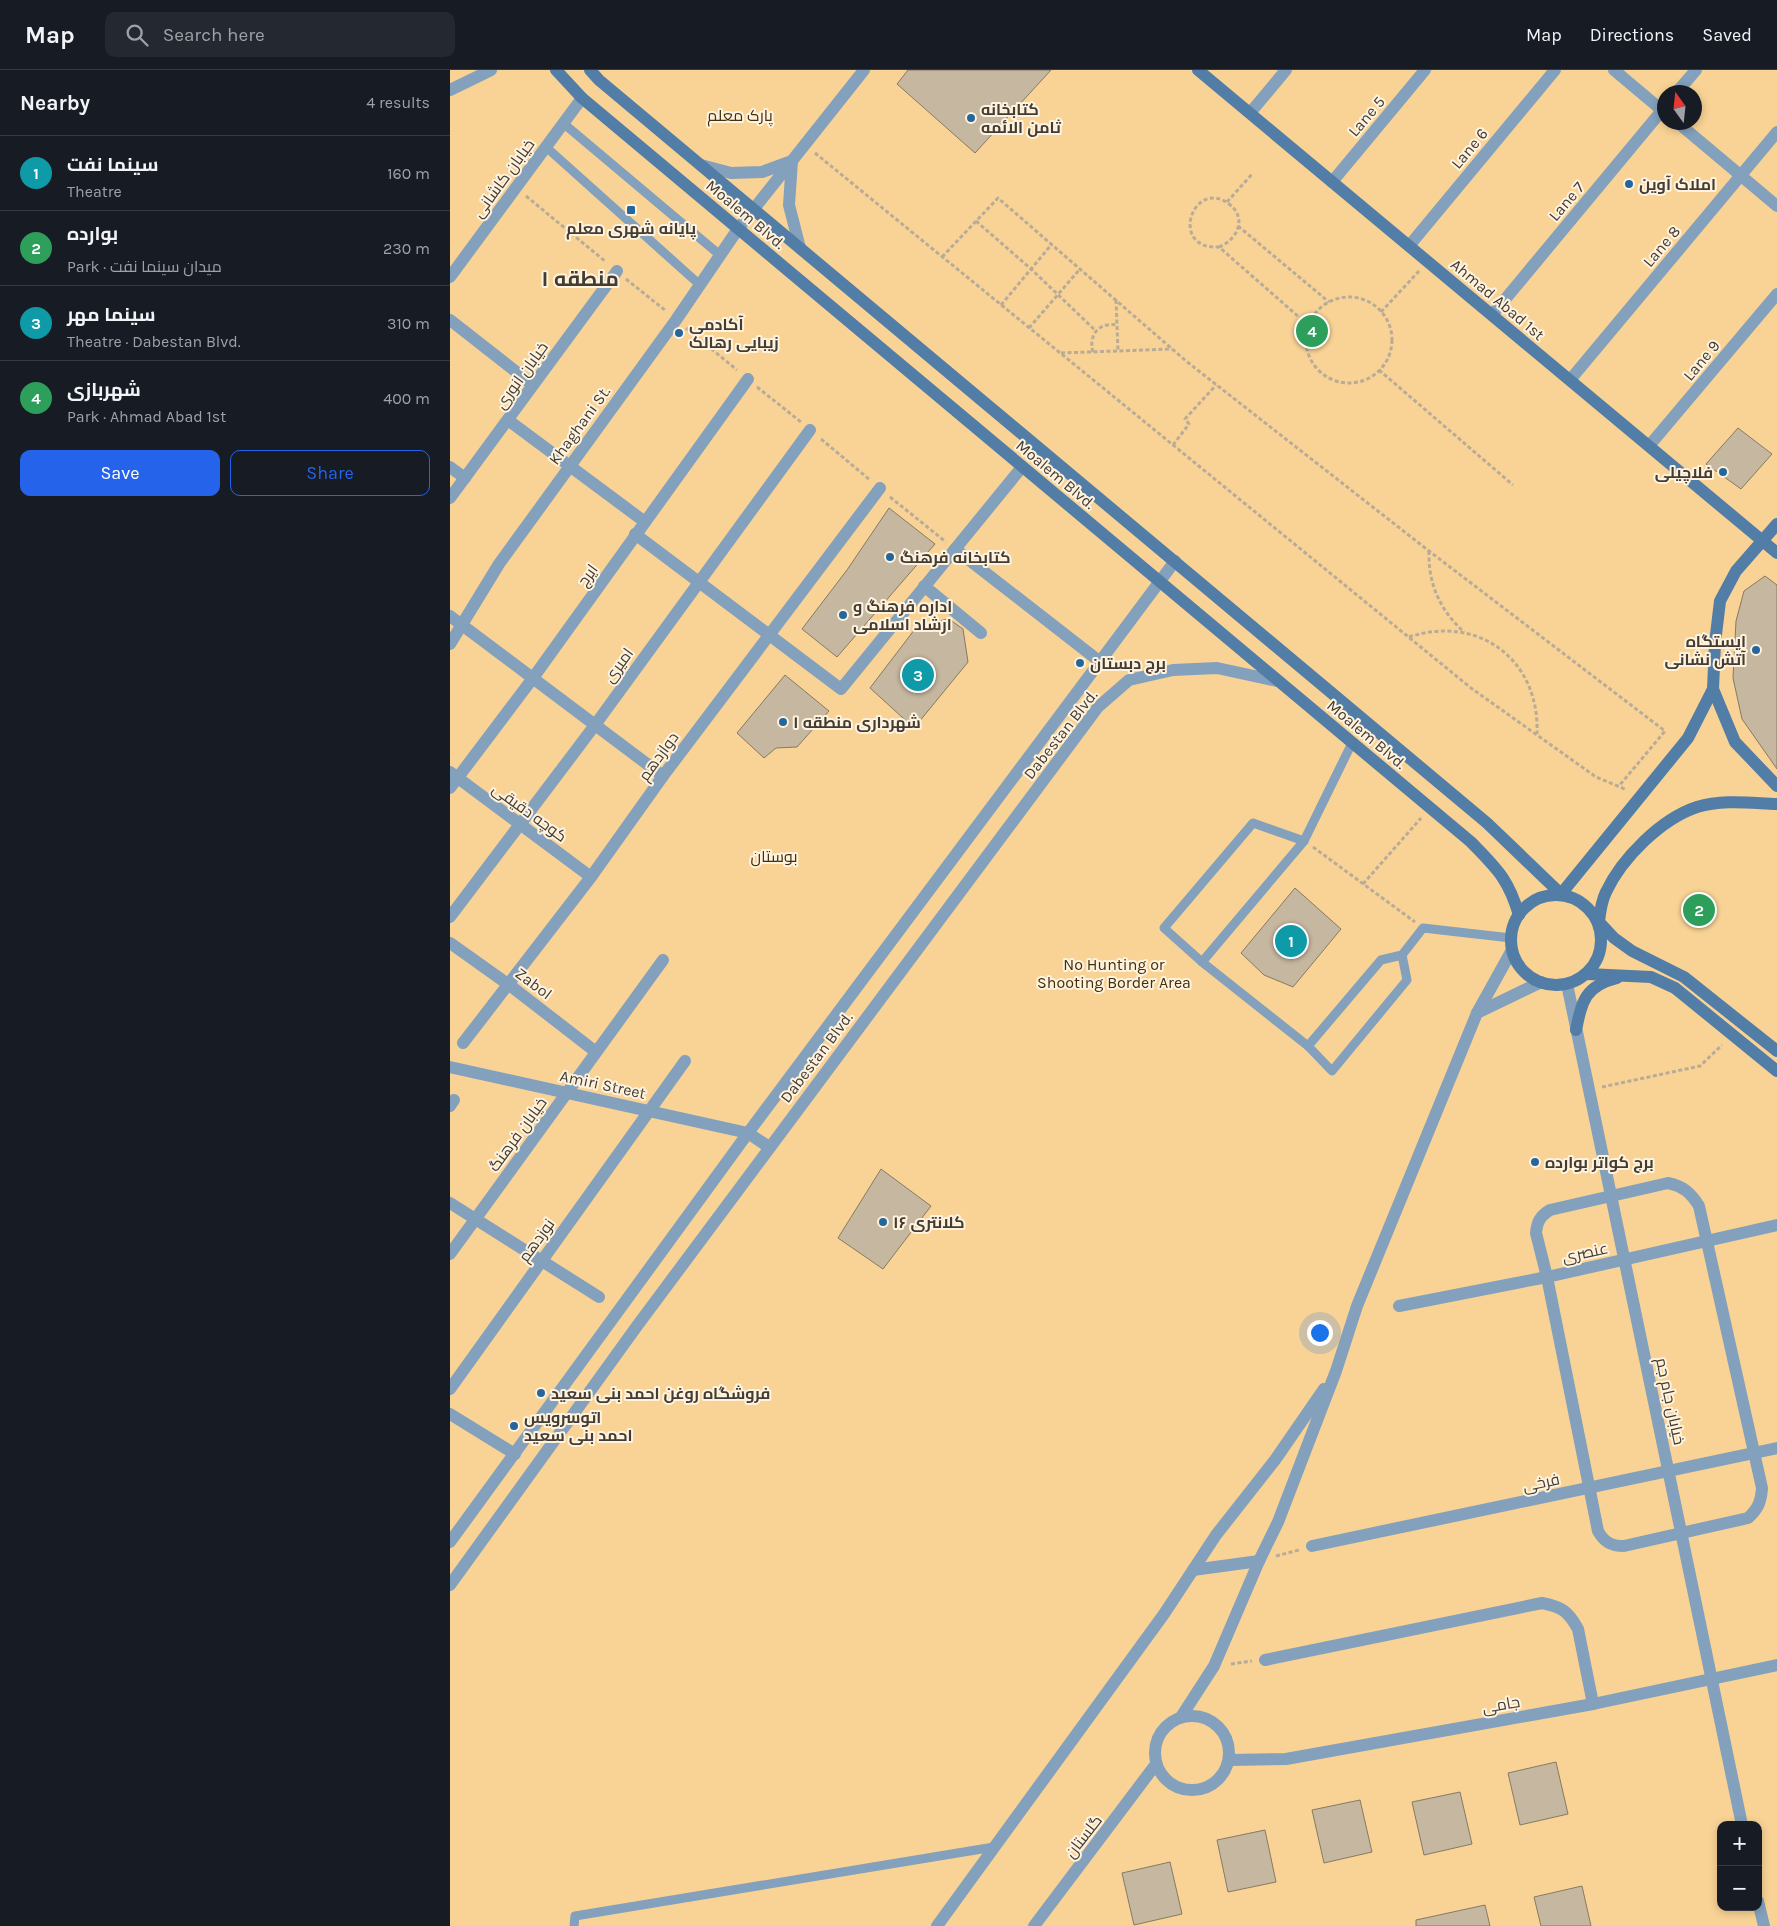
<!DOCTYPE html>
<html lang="en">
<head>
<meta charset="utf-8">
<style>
	:root { --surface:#171b24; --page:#242831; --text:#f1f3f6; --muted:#9ea1a6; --line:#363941; --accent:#2563eb }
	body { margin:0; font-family:Karla,Cairo,sans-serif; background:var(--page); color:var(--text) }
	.controls { position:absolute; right:15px; bottom:15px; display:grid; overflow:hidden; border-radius:10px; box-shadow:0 2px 8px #0003 }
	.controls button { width:45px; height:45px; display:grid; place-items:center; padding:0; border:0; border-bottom:1px solid var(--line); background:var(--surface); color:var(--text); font:25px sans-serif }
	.compass { position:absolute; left:1207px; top:15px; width:45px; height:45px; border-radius:50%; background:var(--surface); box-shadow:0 2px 8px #0003; rotate:345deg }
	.you { position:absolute; left:869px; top:1262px; width:18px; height:18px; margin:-12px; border:4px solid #fff; border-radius:50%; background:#1a73e8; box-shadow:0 0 0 8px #1a73e833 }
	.badge { display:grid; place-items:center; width:32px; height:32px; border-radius:50%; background:var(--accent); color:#fff; font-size:16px; font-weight:700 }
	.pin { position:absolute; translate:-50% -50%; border:2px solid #fff; box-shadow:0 1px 5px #0006 }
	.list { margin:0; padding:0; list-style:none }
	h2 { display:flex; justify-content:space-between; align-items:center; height:65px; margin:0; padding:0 20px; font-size:21px }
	h2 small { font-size:16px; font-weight:400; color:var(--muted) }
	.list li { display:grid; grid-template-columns:32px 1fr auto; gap:15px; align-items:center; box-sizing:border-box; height:75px; padding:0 20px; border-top:1px solid var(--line) }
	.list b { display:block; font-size:19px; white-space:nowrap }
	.list p { margin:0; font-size:16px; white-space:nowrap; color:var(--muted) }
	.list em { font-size:16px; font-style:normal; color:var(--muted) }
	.actions { display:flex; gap:10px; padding:15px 20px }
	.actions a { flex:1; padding:11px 0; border:1px solid var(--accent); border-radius:10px; text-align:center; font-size:18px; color:var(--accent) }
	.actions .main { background:var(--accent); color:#fff }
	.icon { flex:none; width:28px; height:28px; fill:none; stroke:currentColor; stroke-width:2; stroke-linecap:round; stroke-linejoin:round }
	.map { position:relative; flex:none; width:1327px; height:1856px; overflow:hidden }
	header { display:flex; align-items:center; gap:30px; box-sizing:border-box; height:70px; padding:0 25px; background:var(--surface); border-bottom:1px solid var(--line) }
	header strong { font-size:24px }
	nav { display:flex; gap:28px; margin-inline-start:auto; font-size:18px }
	.search { width:350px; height:45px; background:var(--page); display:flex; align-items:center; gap:12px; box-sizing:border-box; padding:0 18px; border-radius:10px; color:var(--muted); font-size:19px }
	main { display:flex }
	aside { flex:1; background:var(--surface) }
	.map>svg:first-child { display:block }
</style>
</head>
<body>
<header>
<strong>Map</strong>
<div class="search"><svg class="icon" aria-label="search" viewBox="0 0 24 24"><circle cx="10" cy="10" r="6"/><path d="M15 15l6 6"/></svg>Search here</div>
<nav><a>Map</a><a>Directions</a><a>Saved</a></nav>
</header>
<main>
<aside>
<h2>Nearby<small>4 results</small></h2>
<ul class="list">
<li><span class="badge" style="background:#0f9aa8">1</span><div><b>سینما نفت</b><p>Theatre</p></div><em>160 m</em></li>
<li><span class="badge" style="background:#2e9e5b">2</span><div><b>بوارده</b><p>Park · میدان سینما نفت</p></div><em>230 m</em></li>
<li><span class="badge" style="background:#0f9aa8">3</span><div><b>سینما مهر</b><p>Theatre · Dabestan Blvd.</p></div><em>310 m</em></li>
<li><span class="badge" style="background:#2e9e5b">4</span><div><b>شهربازی</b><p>Park · Ahmad Abad 1st</p></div><em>400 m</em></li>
</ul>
<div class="actions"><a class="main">Save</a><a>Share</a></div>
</aside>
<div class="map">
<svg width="1327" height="1856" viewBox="0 0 1327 1856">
	<rect width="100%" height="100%" fill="#f4e5cd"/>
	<path fill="#f9d395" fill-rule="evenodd" d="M 0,0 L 1327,0 L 1327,1856 L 0,1856 ZM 1214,22 L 1244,22 L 1244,52 L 1214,52 ZM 1271,1755 L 1308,1755 L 1308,1837 L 1271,1837 Z"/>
	<g fill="#c6b7a0" stroke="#877963">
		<polygon points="458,0 601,0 525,83 447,14"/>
		<polygon points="1288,358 1322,384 1291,419 1256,394"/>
		<polygon points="439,438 485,474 387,587 352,559 397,500"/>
		<polygon points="1315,506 1327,515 1327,699 1292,649 1283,608 1286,551 1294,521"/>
		<polygon points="499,549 513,559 518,592 464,658 420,618 468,555"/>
		<polygon points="335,605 379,641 347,677 326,678 314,688 287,663"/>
		<polygon points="845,818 891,859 843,917 814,905 791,883"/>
		<polygon points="431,1099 481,1136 433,1199 388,1168"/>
		<polygon points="1106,1692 1118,1744 1070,1755 1058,1703"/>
		<polygon points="1010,1722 1022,1774 974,1785 962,1732"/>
		<polygon points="910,1730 922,1782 874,1793 862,1740"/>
		<polygon points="815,1760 826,1812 778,1822 767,1770"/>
		<polygon points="720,1792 732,1844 684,1855 672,1803"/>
		<polygon points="1132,1816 1141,1856 1091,1856 1084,1827"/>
		<polygon points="1035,1835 1040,1856 966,1856 966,1850"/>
	</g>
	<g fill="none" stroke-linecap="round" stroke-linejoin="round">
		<g stroke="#b8ac99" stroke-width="3" stroke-dasharray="4 2.5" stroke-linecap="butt">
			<polyline points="365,83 1021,618 1146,707 1177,720"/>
			<polyline points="76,126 156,192"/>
			<polyline points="777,132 803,103"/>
			<polyline points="526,151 581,199 646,261"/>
			<polyline points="788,156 879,232"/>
			<path d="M 769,177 C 787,170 798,148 779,134 C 743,107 718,180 769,177 L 858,255"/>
			<polyline points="492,187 548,128 736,291 979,481 1215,661 1169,716"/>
			<polyline points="176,209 216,241"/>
			<circle cx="899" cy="270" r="43"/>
			<polyline points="666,230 668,281"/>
			<polyline points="551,235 602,174"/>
			<polyline points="931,242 969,201"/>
			<polyline points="236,258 287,300"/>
			<polyline points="579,258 630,199"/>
			<path d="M 643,282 C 638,265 649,252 667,255"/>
			<polyline points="611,283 722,279"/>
			<polyline points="929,300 1063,415"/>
			<polyline points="307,317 351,352"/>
			<polyline points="371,369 420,410"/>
			<polyline points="723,375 739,354 735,349 766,315"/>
			<polyline points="440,427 496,472"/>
			<path d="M 979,481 C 978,514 990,540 1014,562"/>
			<path d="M 959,567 C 1029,544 1090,590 1087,664"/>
			<polyline points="863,777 965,852"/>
			<polyline points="913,814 971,748"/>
			<polyline points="1152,1017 1250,996 1272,975"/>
			<polyline points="826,1486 849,1480"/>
			<polyline points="781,1594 802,1591"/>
		</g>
		<g stroke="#83a0bc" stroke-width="9">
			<polyline points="113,53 271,186"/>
			<polyline points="96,77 250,215"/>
			<polyline points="854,771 752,892 858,976 882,1001 957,910 952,885"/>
			<polyline points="752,892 714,858 803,753 854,771 902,673"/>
			<polyline points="858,976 931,890 952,885 973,858 1061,868"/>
			<polyline points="124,1856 125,1846 544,1777"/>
		</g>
		<g stroke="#83a0bc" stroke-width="12">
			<polyline points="1164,0 1214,42"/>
			<polyline points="0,20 41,0"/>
			<polyline points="1227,52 1327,136"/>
			<polyline points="882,112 975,0"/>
			<polyline points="959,176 1105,0"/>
			<polyline points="0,207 132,28"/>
			<polyline points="0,250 83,315"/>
			<polyline points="1120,310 1327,62"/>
			<polyline points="58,350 195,452"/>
			<polyline points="1199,376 1327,224"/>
			<polyline points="0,397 15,408"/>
			<polyline points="0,428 167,201"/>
			<polyline points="185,464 391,619 572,397"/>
			<polyline points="505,479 649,591"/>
			<polyline points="474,516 531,563"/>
			<polyline points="0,546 213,706"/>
			<polyline points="0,574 49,494 226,250 288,159"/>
			<polyline points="0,702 141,807"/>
			<polyline points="0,718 83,608 298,309"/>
			<polyline points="0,847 145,655 360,360"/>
			<polyline points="0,873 62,917 146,982"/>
			<polyline points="13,973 141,807 213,706 430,418"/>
			<polyline points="0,1036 4,1030"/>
			<path d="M 1218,1113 C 1233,1116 1241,1123 1249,1136 L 1312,1418 C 1311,1432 1308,1439 1298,1448 L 1174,1476 C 1161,1476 1154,1472 1148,1461 L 1097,1207 L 1086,1163 C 1087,1152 1090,1146 1100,1140 Z"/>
			<polyline points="0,1133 149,1227"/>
			<polyline points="0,1184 213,890"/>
			<polyline points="949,1236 1097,1207 1327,1155"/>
			<polyline points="0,1319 235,991"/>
			<polyline points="0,1344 65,1384"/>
			<polyline points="862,1476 1327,1378"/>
			<path d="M 815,1590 L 1092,1533 C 1112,1537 1118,1541 1128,1559 L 1143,1634"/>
			<polyline points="779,1690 836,1689 1143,1634 1327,1595"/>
		</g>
		<g stroke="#83a0bc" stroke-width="12">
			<polyline points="1227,22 1246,0"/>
			<polyline points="800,43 836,0"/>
			<polyline points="342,91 339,135 350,178"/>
			<polyline points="251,95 281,103 312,102 342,91"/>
			<polyline points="288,159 414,0"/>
			<polyline points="1042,245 1214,38"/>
			<polyline points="1117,914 1292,1755"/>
			<polyline points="1027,943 1091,912"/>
			<polyline points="0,997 298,1063 319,1077"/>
			<polyline points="0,1472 298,1063 725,491"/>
			<polyline points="743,1500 809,1491"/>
			<polyline points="0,1515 187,1256 648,637 679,610 723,600 767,598 827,611"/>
			<circle cx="742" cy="1683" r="37"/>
			<polyline points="731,1647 764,1596 809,1491 828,1452 886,1301 907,1236 1027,943 1062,880"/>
			<polyline points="1308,1831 1314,1856"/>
			<polyline points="487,1856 714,1544 766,1465 825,1390 874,1319"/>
			<polyline points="584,1856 706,1694"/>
		</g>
		<g stroke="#517da6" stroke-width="12">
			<path d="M 106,0 L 132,28 L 1021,772 C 1047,799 1058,808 1069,845"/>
			<polyline points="140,0 149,10 1037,753 1111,824 1238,668 1263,619 1265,573 1270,531 1286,501 1327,454"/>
			<polyline points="748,0 1327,483"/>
			<polyline points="1263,619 1285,672 1327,716"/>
			<path d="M 1327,734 C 1300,733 1273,729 1247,737 C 1211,749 1172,788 1156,822 C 1151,832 1150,842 1149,852 L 1164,868 L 1182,881 L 1234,907 L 1327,981"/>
			<circle cx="1106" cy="870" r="45"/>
			<polyline points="1137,904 1201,907 1225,918 1327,1001"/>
			<path d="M 1126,960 C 1132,931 1135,916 1167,908"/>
		</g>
	</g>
	<g fill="#25669c" stroke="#fff3df" stroke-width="2">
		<circle cx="521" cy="48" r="5"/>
		<circle cx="1179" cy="114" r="5"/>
		<rect x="176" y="135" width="10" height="10" rx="2.5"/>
		<circle cx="229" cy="263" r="5"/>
		<circle cx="1273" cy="402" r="5"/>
		<circle cx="440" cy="487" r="5"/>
		<circle cx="393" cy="545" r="5"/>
		<circle cx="1306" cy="580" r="5"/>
		<circle cx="630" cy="593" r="5"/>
		<circle cx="333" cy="652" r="5"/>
		<circle cx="1085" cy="1092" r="5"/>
		<circle cx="433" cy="1152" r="5"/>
		<circle cx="91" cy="1323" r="5"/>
		<circle cx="64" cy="1356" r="5"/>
	</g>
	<g text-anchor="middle" stroke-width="4" stroke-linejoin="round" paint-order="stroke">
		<g font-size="16" font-weight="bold" fill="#423c32" stroke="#fff3df" text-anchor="start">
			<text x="531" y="45">کتابخانه<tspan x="531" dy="18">ثامن الائمه</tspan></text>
			<text x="1189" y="120">املاک آوین</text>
			<text x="181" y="164" text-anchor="middle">پایانه شهری معلم</text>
			<text x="239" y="260">آکادمی<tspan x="239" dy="18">زیبایی رهالک</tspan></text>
			<text x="1263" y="408" text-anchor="end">فلاچیلی</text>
			<text x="450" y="493">کتابخانه فرهنگ</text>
			<text x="403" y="542">اداره فرهنگ و<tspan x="403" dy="18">ارشاد اسلامی</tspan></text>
			<text x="1296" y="577" text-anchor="end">ایستگاه<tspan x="1296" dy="18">آتش نشانی</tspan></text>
			<text x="640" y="599">برج دبستان</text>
			<text x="343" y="658">شهرداری منطقه ۱</text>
			<text x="1095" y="1098">برج کواتر بوارده</text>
			<text x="443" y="1158">کلانتری ۱۶</text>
			<text x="101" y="1329">فروشگاه روغن احمد بنی سعید</text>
			<text x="74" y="1353">اتوسرویس<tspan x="74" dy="18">احمد بنی سعید</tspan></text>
		</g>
		<g font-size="16" fill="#432f09" stroke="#fff3df">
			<text x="290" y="51">پارک معلم</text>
			<text x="324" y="792">بوستان</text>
			<text x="664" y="900">No Hunting or<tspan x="664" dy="18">Shooting Border Area</tspan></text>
		</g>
		<g font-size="16" fill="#423c32" stroke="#fff3df">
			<text transform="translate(916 46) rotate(-50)" y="6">Lane 5</text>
			<text transform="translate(1019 78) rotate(-50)" y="6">Lane 6</text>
			<text transform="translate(53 108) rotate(-54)" y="6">خیابان کاشانی</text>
			<text transform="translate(1116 131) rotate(-50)" y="6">Lane 7</text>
			<text transform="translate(296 144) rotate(40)" y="6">Moalem Blvd.</text>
			<text transform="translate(1211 176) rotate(-50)" y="6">Lane 8</text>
			<text transform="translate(1048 229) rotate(40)" y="6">Ahmad Abad 1st</text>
			<text transform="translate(1251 290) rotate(-50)" y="6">Lane 9</text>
			<text transform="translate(71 305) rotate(-54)" y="6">خیابان انوری</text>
			<text transform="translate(129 355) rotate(-54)" y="6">Khaghani St.</text>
			<text transform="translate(606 404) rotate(40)" y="6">Moalem Blvd.</text>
			<text transform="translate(137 505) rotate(-54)" y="6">ایرج</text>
			<text transform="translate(168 595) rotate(-54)" y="6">امیری</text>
			<text transform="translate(610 664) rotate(-52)" y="6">Dabestan Blvd.</text>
			<text transform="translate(917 664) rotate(40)" y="6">Moalem Blvd.</text>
			<text transform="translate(208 686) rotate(-54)" y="6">دوازدهم</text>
			<text transform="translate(80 742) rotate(36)" y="6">کوچه دقیقی</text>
			<text transform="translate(84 913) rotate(37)" y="6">Zabol</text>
			<text transform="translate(366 987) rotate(-53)" y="6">Dabestan Blvd.</text>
			<text transform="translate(153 1014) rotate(12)" y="6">Amiri Street</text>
			<text transform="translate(67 1064) rotate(-54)" y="6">خیابان فرهنگ</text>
			<text transform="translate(86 1170) rotate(-54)" y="6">نوزدهم</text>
			<text transform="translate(1135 1182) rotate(-12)" y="6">عنصری</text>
			<text transform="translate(1221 1331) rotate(78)" y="6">خیابان جام جم</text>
			<text transform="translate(1091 1412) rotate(-12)" y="6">فرخی</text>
			<text transform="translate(1051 1634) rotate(-10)" y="6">جامی</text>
			<text transform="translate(633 1766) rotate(-52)" y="6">گلستان</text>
		</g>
		<g font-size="21" font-weight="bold" fill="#423c32" stroke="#fff3df">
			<text x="130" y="216">منطقه ۱</text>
		</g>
	</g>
</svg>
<div class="controls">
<button>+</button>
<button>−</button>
</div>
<svg class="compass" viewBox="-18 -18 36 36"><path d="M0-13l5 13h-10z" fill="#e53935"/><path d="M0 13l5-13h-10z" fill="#9ea1a6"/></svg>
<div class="you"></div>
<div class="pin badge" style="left:841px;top:871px;background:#0f9aa8">1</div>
<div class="pin badge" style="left:1249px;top:840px;background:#2e9e5b">2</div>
<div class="pin badge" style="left:468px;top:605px;background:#0f9aa8">3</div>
<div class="pin badge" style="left:862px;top:261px;background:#2e9e5b">4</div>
</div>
</main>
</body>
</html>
